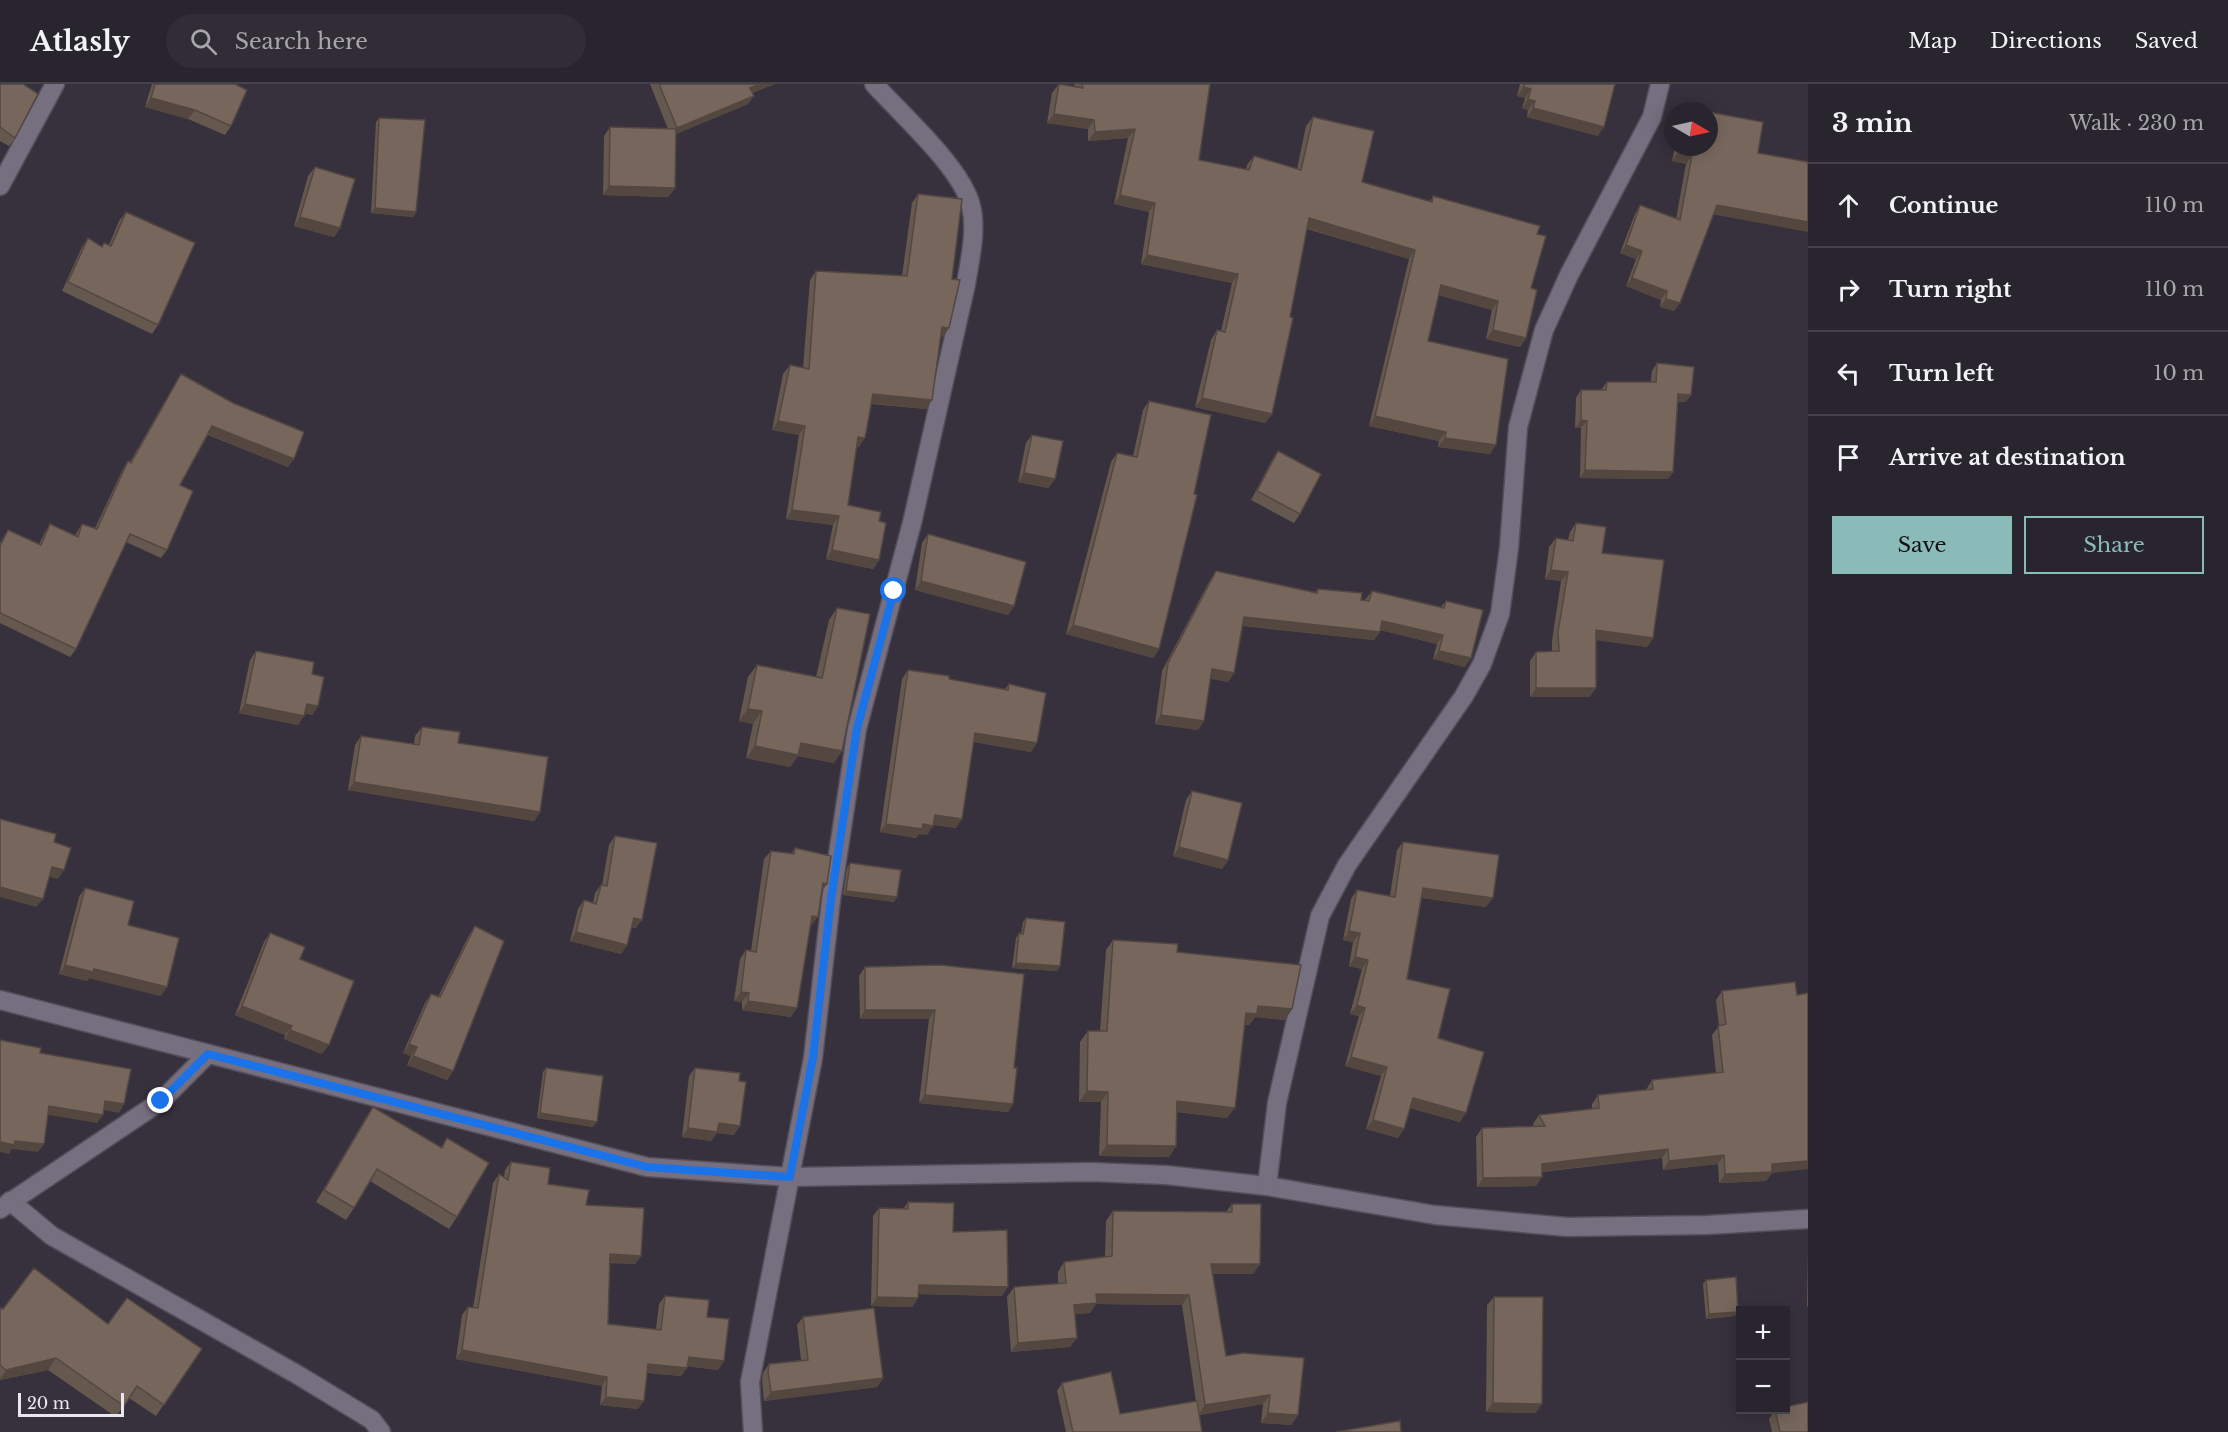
<!DOCTYPE html>
<html lang="en">
<head>
<meta charset="utf-8">
<style>
	:root { --surface:#29252e; --page:#312d36; --text:#f1f3f6; --muted:#a5a5aa; --line:#45424a; --accent:#8bbbb9 }
	body { margin:0; font-family:"Libre Baskerville",serif; background:var(--page); color:var(--text) }
	.controls { position:absolute; right:18px; bottom:18px; display:grid; overflow:hidden; border-radius:0px; box-shadow:0 3px 15px #0003 }
	.controls button { width:54px; height:54px; display:grid; place-items:center; padding:0; border:0; border-bottom:2px solid var(--line); background:var(--surface); color:var(--text); font:30px sans-serif }
	.compass { position:absolute; left:1664px; top:18px; width:54px; height:54px; border-radius:50%; background:var(--surface); box-shadow:0 3px 15px #0003; rotate:99deg }
	.scale { position:absolute; left:18px; bottom:15px; width:106px; box-sizing:border-box; padding-left:6px; border:3px solid #eae6ef; border-top:0; font-size:16px; line-height:21px; white-space:nowrap; color:#eae6ef; -webkit-text-stroke:4px #37313e; paint-order:stroke }
	.stop { position:absolute; width:18px; height:18px; margin:-14px; border:4px solid #1a73e8; border-radius:50%; background:#fff }
	.stop.end { background:#1a73e8; border-color:#fff; box-shadow:0 2px 6px #0008 }
	.list { margin:0; padding:0; list-style:none }
	h2 { display:flex; justify-content:space-between; align-items:center; height:78px; margin:0; padding:0 24px; font-size:26px }
	h2 small { font-size:20px; font-weight:400; color:var(--muted) }
	.list li { display:grid; grid-template-columns:39px 1fr auto; gap:18px; align-items:center; box-sizing:border-box; height:84px; padding:0 24px; border-top:2px solid var(--line) }
	.list b { display:block; font-size:22px; white-space:nowrap }
	.list em { font-size:20px; font-style:normal; color:var(--muted) }
	.actions { display:flex; gap:12px; padding:18px 24px }
	.actions a { flex:1; padding:14px 0; border:2px solid var(--accent); border-radius:0px; text-align:center; font-size:21px; color:var(--accent) }
	.actions .main { background:var(--accent); color:#111 }
	.icon { flex:none; width:33px; height:33px; fill:none; stroke:currentColor; stroke-width:2; stroke-linecap:round; stroke-linejoin:round }
	.map { position:relative; flex:none; width:1808px; height:1348px; overflow:hidden }
	header { display:flex; align-items:center; gap:36px; box-sizing:border-box; height:84px; padding:0 30px; background:var(--surface); border-bottom:2px solid var(--line) }
	header strong { font-size:28px }
	nav { display:flex; gap:33px; margin-inline-start:auto; font-size:21px }
	.search { width:420px; height:54px; background:var(--page); display:flex; align-items:center; gap:15px; box-sizing:border-box; padding:0 21px; border-radius:33px; color:var(--muted); font-size:22px }
	main { display:flex }
	aside { flex:1; background:var(--surface) }
	.map>svg:first-child { display:block }
</style>
</head>
<body>
<header>
<strong>Atlasly</strong>
<div class="search"><svg class="icon" aria-label="search" viewBox="0 0 24 24"><circle cx="10" cy="10" r="6"/><path d="M15 15l6 6"/></svg>Search here</div>
<nav><a>Map</a><a>Directions</a><a>Saved</a></nav>
</header>
<main>
<div class="map">
<svg width="1808" height="1348" viewBox="0 0 1808 1348">
	<rect width="100%" height="100%" fill="#37313e"/>
	<g fill="none" stroke-linecap="round" stroke-linejoin="round">
		<defs>
			<g id="minor">
				<polyline points="0,102 55,0"/>
				<polyline points="0,916 647,1083 790,1093 1091,1088 1166,1091 1267,1102 1435,1131 1567,1143 1707,1141 1808,1135"/>
				<polyline points="1267,1102 1277,1019 1320,832 1347,781 1464,612 1482,580 1500,530 1509,464 1518,343 1544,246 1569,191 1652,33 1660,0"/>
				<polyline points="10,1117 52,1152 298,1291 372,1336 381,1348"/>
				<polyline points="0,1125 161,1017 208,970"/>
				<path d="M 753,1348 L 750,1298 L 813,974 L 831,816 L 857,645 L 912,439 L 966,200 C 970,175 977,146 971,122 C 962,84 901,30 874,0"/>
			</g>
		</defs>
		<use href="#minor" stroke="#534e5a" stroke-width="21"/>
		<use href="#minor" stroke="#766f7f" stroke-width="18"/>
	</g>
	<g fill="#65584f">
		<polygon points="0,0 15,54 9,62 0,57"/>
		<polygon points="152,0 235,0 231,42 225,51 188,35 145,23"/>
		<polygon points="650,0 775,0 752,9 748,20 676,50 675,104 668,113 603,111 604,52 610,43 668,45"/>
		<polygon points="1059,0 1075,3 1074,0 1210,0 1199,76 1246,86 1247,81 1254,72 1297,85 1306,42 1313,33 1362,98 1430,118 1433,112 1537,150 1526,254 1520,263 1486,255 1492,226 1438,211 1428,257 1490,370 1438,363 1439,357 1369,342 1409,175 1307,145 1272,330 1265,339 1195,323 1211,256 1217,246 1221,247 1232,199 1141,180 1149,128 1114,120 1128,54 1088,57 1088,45 1047,39 1052,9"/>
		<polygon points="1520,0 1615,0 1598,52 1527,33 1528,26 1522,24 1525,14 1517,12"/>
		<polygon points="379,34 416,128 413,133 371,129 376,38"/>
		<polygon points="1675,63 1709,63 1713,130 1680,219 1674,227 1660,223 1661,216 1626,202 1636,175 1620,169 1635,130 1640,121 1676,135 1686,80 1672,77"/>
		<polygon points="315,83 340,144 334,153 294,142 308,92"/>
		<polygon points="918,110 943,253 941,253 926,325 871,320 859,363 857,362 848,421 879,437 879,476 873,485 826,475 833,441 786,435 799,351 772,346 783,290 790,281 803,284 810,196 816,187 902,192 912,119"/>
		<polygon points="126,128 158,241 152,250 62,207 82,163 88,154 102,163 109,161 119,137"/>
		<polygon points="1657,279 1691,311 1685,318 1678,318 1673,388 1668,395 1580,394 1581,344 1575,344 1576,314 1581,306 1601,306 1607,298 1651,298 1652,287"/>
		<polygon points="181,290 288,383 208,351 180,401 167,466 161,474 126,458 76,565 70,573 0,539 0,459 8,446 39,460 45,448 50,440 75,452 77,448 82,440 95,444 123,385 128,377 130,378 176,298"/>
		<polygon points="1149,317 1159,565 1153,574 1066,550 1111,378 1117,369 1133,372 1143,326"/>
		<polygon points="1032,351 1055,395 1048,404 1018,398 1026,359"/>
		<polygon points="1278,367 1300,430 1294,439 1251,416 1272,376"/>
		<polygon points="1576,439 1602,469 1653,554 1647,563 1596,556 1590,613 1530,613 1530,577 1536,568 1552,568 1552,557 1561,497 1545,495 1549,463 1556,454 1568,456 1570,448"/>
		<polygon points="928,450 1014,522 1008,531 915,506 922,459"/>
		<polygon points="1216,487 1315,508 1318,505 1361,516 1365,516 1372,507 1441,523 1446,517 1465,583 1433,575 1437,560 1380,546 1374,556 1243,542 1234,589 1228,598 1210,594 1198,646 1155,640 1162,587 1210,496"/>
		<polygon points="837,524 834,679 798,672 790,683 746,674 753,640 739,637 748,593 757,581 816,593 829,536"/>
		<polygon points="256,567 312,590 318,622 312,631 305,629 298,641 239,629 250,576"/>
		<polygon points="908,586 949,595 1005,605 1009,600 1031,668 974,658 956,744 933,741 927,751 919,750 916,754 880,748 902,595"/>
		<polygon points="422,643 458,659 540,728 534,737 348,706 355,661 361,652 414,660 415,652"/>
		<polygon points="1192,707 1228,776 1222,785 1173,772 1186,716"/>
		<polygon points="615,752 636,844 631,843 627,861 621,870 570,857 578,825 584,816 593,819 595,809 601,801 602,801 609,761"/>
		<polygon points="1403,758 1486,823 1422,814 1407,895 1438,954 1460,1038 1410,1024 1398,1054 1366,1045 1381,992 1345,982 1359,932 1350,930 1362,885 1349,882 1353,858 1343,856 1351,815 1357,806 1390,812 1397,766"/>
		<polygon points="795,764 827,800 821,807 811,842 810,842 791,933 742,926 742,918 734,917 740,875 746,866 751,867 764,775 771,767 792,769"/>
		<polygon points="850,779 894,818 843,811 847,784"/>
		<polygon points="85,804 128,841 161,912 89,894 87,897 59,890 79,813"/>
		<polygon points="1026,834 1060,882 1057,887 1012,884 1016,854 1019,849 1021,850 1023,838"/>
		<polygon points="475,842 453,987 447,996 407,981 411,972 403,969 425,919 431,910 438,913 469,851"/>
		<polygon points="270,849 300,875 322,970 284,955 285,951 235,931 264,858"/>
		<polygon points="1113,856 1177,868 1292,925 1285,936 1255,933 1249,941 1244,941 1227,1034 1177,1028 1176,1062 1169,1073 1099,1072 1101,1018 1079,1018 1080,958 1088,947 1100,947 1106,866"/>
		<polygon points="940,881 1014,984 1013,1020 1008,1028 919,1019 929,935 860,935 859,892 865,883"/>
		<polygon points="1722,907 1772,1089 1766,1097 1719,1099 1718,1080 1663,1086 1662,1074 1542,1088 1536,1102 1477,1103 1476,1053 1482,1044 1534,1043 1533,1040 1539,1031 1592,1025 1592,1020 1598,1011 1646,1006 1652,996 1716,989 1712,951 1719,942 1716,916"/>
		<polygon points="546,984 593,1043 537,1034 543,988"/>
		<polygon points="695,984 734,1051 717,1049 711,1057 682,1053 689,992"/>
		<polygon points="373,1023 441,1063 447,1054 457,1133 449,1145 370,1097 354,1124 346,1136 316,1118 365,1035"/>
		<polygon points="511,1078 586,1121 641,1172 635,1180 609,1179 608,1240 656,1245 659,1220 665,1212 707,1233 724,1277 718,1286 688,1282 681,1292 647,1289 638,1325 600,1321 602,1302 456,1275 462,1231 468,1223 473,1224 493,1099 499,1090 504,1093 505,1086"/>
		<polygon points="908,1118 953,1148 1002,1212 918,1210 918,1214 912,1223 871,1222 873,1132 879,1124 904,1124"/>
		<polygon points="1232,1120 1260,1180 1253,1190 1213,1190 1226,1272 1298,1331 1291,1341 1261,1339 1263,1320 1199,1331 1202,1348 1066,1348 1057,1307 1062,1299 1120,1330 1196,1318 1182,1221 1096,1220 1090,1229 1075,1230 1070,1263 1011,1268 1007,1213 1014,1203 1058,1200 1058,1188 1064,1178 1105,1173 1106,1137 1113,1127 1226,1128"/>
		<polygon points="1808,1167 1808,1222 1807,1222"/>
		<polygon points="1706,1196 1735,1232 1706,1235 1703,1200"/>
		<polygon points="1494,1213 1536,1329 1486,1328 1487,1221"/>
		<polygon points="0,1225 108,1240 202,1265 156,1332 129,1314 116,1333 48,1286 0,1296"/>
		<polygon points="803,1233 883,1294 877,1303 764,1317 762,1297 763,1289 769,1280 801,1276 797,1241"/>
		<polygon points="1775,1326 1808,1348 1772,1348 1769,1335"/>
	</g>
	<g fill="#534740">
		<polygon points="760,0 775,0 744,12 750,4"/>
		<polygon points="1524,3 1531,5 1525,14 1517,12"/>
		<polygon points="754,12 748,20 671,52 677,44"/>
		<polygon points="151,14 195,26 188,35 145,23"/>
		<polygon points="1528,15 1535,17 1528,26 1522,24"/>
		<polygon points="1533,24 1604,43 1598,52 1527,33"/>
		<polygon points="1054,30 1094,36 1088,45 1047,39"/>
		<polygon points="1135,45 1128,54 1088,57 1095,48"/>
		<polygon points="1678,69 1692,71 1686,80 1672,77"/>
		<polygon points="609,102 675,104 668,113 603,111"/>
		<polygon points="1120,111 1155,119 1149,128 1114,120"/>
		<polygon points="1717,121 1808,138 1808,148 1711,130"/>
		<polygon points="375,124 416,128 413,133 371,129"/>
		<polygon points="300,133 340,144 334,153 294,142"/>
		<polygon points="1309,134 1415,166 1409,175 1303,143"/>
		<polygon points="1626,161 1642,167 1636,175 1620,169"/>
		<polygon points="1147,171 1238,190 1232,199 1141,180"/>
		<polygon points="1632,194 1667,207 1661,216 1626,202"/>
		<polygon points="1441,201 1498,217 1492,226 1434,210"/>
		<polygon points="1666,215 1680,219 1674,227 1660,223"/>
		<polygon points="942,243 949,244 943,253 936,252"/>
		<polygon points="1493,246 1526,254 1520,263 1486,255"/>
		<polygon points="873,310 932,316 926,325 867,319"/>
		<polygon points="1678,310 1691,311 1685,318 1673,317"/>
		<polygon points="1202,314 1272,330 1265,339 1195,323"/>
		<polygon points="1375,332 1446,348 1439,357 1369,342"/>
		<polygon points="1581,336 1587,337 1581,344 1575,344"/>
		<polygon points="778,337 805,342 799,351 772,346"/>
		<polygon points="212,342 294,375 288,383 207,350"/>
		<polygon points="858,353 865,354 859,363 852,361"/>
		<polygon points="1445,354 1496,361 1490,370 1438,363"/>
		<polygon points="1585,386 1673,388 1668,395 1580,394"/>
		<polygon points="1024,389 1055,395 1048,404 1018,398"/>
		<polygon points="792,426 839,432 833,441 786,435"/>
		<polygon points="832,466 879,476 873,485 826,475"/>
		<polygon points="1551,486 1568,488 1561,497 1545,495"/>
		<polygon points="921,497 1014,522 1008,531 915,506"/>
		<polygon points="1244,533 1380,548 1374,556 1238,541"/>
		<polygon points="1382,537 1443,551 1437,560 1376,545"/>
		<polygon points="1073,541 1159,565 1153,574 1066,550"/>
		<polygon points="1596,546 1653,554 1647,563 1590,555"/>
		<polygon points="1439,567 1471,574 1465,583 1433,575"/>
		<polygon points="1212,585 1234,589 1228,598 1206,594"/>
		<polygon points="1536,604 1596,604 1590,613 1530,613"/>
		<polygon points="245,620 304,632 298,641 239,629"/>
		<polygon points="307,620 318,622 312,631 301,629"/>
		<polygon points="748,625 762,627 753,640 739,637"/>
		<polygon points="1161,631 1204,637 1198,646 1155,640"/>
		<polygon points="975,649 1037,659 1031,668 969,657"/>
		<polygon points="801,659 842,667 834,679 798,672 790,683 746,674 755,662"/>
		<polygon points="354,698 540,728 534,737 348,706"/>
		<polygon points="935,731 962,735 956,744 929,740"/>
		<polygon points="886,740 923,740 933,742 927,751 919,750 916,754 880,748"/>
		<polygon points="1179,763 1228,776 1222,785 1173,772"/>
		<polygon points="52,783 64,786 58,795 46,792"/>
		<polygon points="823,799 827,800 821,808"/>
		<polygon points="0,803 43,815 36,823 0,813"/>
		<polygon points="1423,804 1493,814 1486,823 1417,813"/>
		<polygon points="846,807 897,813 894,818 843,811"/>
		<polygon points="812,832 818,833 811,842 806,841"/>
		<polygon points="634,834 642,836 636,844 628,843"/>
		<polygon points="1349,847 1360,849 1353,858 1343,856"/>
		<polygon points="576,848 627,861 621,870 570,857"/>
		<polygon points="1355,873 1368,876 1362,885 1349,882"/>
		<polygon points="1016,879 1060,882 1057,887 1012,884"/>
		<polygon points="65,881 94,885 167,903 161,912 89,894 87,897 59,890"/>
		<polygon points="741,908 749,909 742,918 734,917"/>
		<polygon points="748,917 797,924 791,933 742,926"/>
		<polygon points="1357,921 1365,924 1359,932 1350,930"/>
		<polygon points="242,922 292,942 285,951 235,931"/>
		<polygon points="1258,922 1292,925 1285,936 1255,933 1249,941 1238,940 1246,929"/>
		<polygon points="865,926 935,926 929,935 860,935"/>
		<polygon points="290,946 329,961 322,970 284,955"/>
		<polygon points="409,960 417,963 411,972 403,969"/>
		<polygon points="413,972 453,987 447,996 407,981"/>
		<polygon points="1351,973 1387,983 1381,992 1345,982"/>
		<polygon points="1087,1007 1108,1008 1101,1018 1079,1018"/>
		<polygon points="925,1011 1013,1020 1008,1028 919,1019"/>
		<polygon points="1413,1014 1466,1029 1460,1038 1407,1023"/>
		<polygon points="105,1017 124,1020 119,1029 99,1025"/>
		<polygon points="1177,1017 1235,1024 1227,1034 1170,1027"/>
		<polygon points="49,1022 103,1031 97,1039 43,1030"/>
		<polygon points="540,1029 597,1038 593,1043 537,1034"/>
		<polygon points="1373,1036 1404,1045 1398,1054 1366,1045"/>
		<polygon points="719,1039 740,1042 734,1051 717,1049 711,1057 682,1053 688,1044"/>
		<polygon points="15,1057 44,1060 38,1068 12,1065 9,1070 0,1068 0,1058"/>
		<polygon points="1107,1061 1176,1062 1169,1073 1099,1072"/>
		<polygon points="1668,1065 1662,1074 1536,1088 1542,1080"/>
		<polygon points="1724,1071 1718,1080 1663,1086 1669,1077"/>
		<polygon points="1808,1077 1808,1085 1772,1089 1766,1097 1719,1099 1725,1090 1772,1080"/>
		<polygon points="1542,1093 1536,1102 1477,1103 1483,1094"/>
		<polygon points="610,1170 641,1172 635,1180 604,1178"/>
		<polygon points="1211,1180 1260,1180 1253,1190 1204,1190"/>
		<polygon points="919,1201 1008,1203 1002,1212 912,1210"/>
		<polygon points="1096,1210 1189,1211 1182,1221 1096,1220 1090,1229 1067,1231 1074,1221"/>
		<polygon points="877,1213 918,1214 912,1223 871,1222"/>
		<polygon points="1738,1228 1735,1232 1706,1235 1709,1230"/>
		<polygon points="1077,1254 1070,1263 1011,1268 1018,1259"/>
		<polygon points="462,1266 607,1293 602,1302 456,1275"/>
		<polygon points="689,1273 724,1277 718,1286 683,1282"/>
		<polygon points="56,1274 48,1286 0,1296 0,1295 6,1286"/>
		<polygon points="648,1280 687,1284 681,1292 642,1288"/>
		<polygon points="883,1294 877,1303 764,1317 771,1308"/>
		<polygon points="1270,1311 1263,1320 1198,1331 1205,1321"/>
		<polygon points="606,1313 644,1317 638,1325 600,1321"/>
		<polygon points="1493,1319 1542,1320 1536,1329 1486,1328"/>
		<polygon points="1268,1329 1298,1331 1291,1341 1261,1339"/>
	</g>
	<g fill="#76665c" stroke="#534740" stroke-width="1.5">
		<polygon points="0,0 23,0 38,10 15,54 0,43"/>
		<polygon points="155,0 235,0 247,6 231,42 195,26 151,14"/>
		<polygon points="659,0 760,0 750,4 754,12 677,44"/>
		<polygon points="1059,0 1083,4 1082,0 1210,0 1199,76 1249,86 1254,72 1301,86 1313,33 1374,47 1362,98 1432,118 1433,112 1540,142 1537,150 1546,152 1531,204 1537,206 1526,254 1493,246 1498,217 1441,201 1428,257 1508,275 1496,361 1445,354 1446,348 1375,332 1415,166 1309,134 1290,233 1293,234 1272,330 1202,314 1217,246 1225,248 1238,190 1147,171 1155,119 1120,111 1135,45 1095,48 1094,36 1054,30"/>
		<polygon points="1524,0 1615,0 1604,43 1533,24 1535,17 1528,15 1531,5 1524,3"/>
		<polygon points="1709,28 1763,38 1758,69 1808,78 1808,138 1717,121 1680,219 1666,215 1667,207 1632,194 1642,167 1626,161 1640,121 1680,136 1692,71 1678,69 1679,63 1709,63"/>
		<polygon points="379,34 425,36 416,128 375,124"/>
		<polygon points="610,43 676,45 675,104 609,102"/>
		<polygon points="315,83 355,95 340,144 300,133"/>
		<polygon points="918,110 962,115 952,195 960,196 949,244 942,243 932,316 873,310 865,354 858,353 848,421 881,428 879,437 886,439 879,476 832,466 839,432 792,426 805,342 778,337 790,281 809,285 816,187 907,192"/>
		<polygon points="126,128 195,159 158,241 68,198 88,154 102,163 104,159 111,162"/>
		<polygon points="1657,279 1694,283 1691,311 1678,310 1673,388 1585,386 1587,337 1581,336 1581,306 1606,306 1607,298 1656,298"/>
		<polygon points="181,290 233,319 304,348 294,375 212,342 180,401 193,407 167,466 130,450 76,565 0,529 0,462 8,446 41,461 50,440 78,453 82,440 97,445 128,377 131,379"/>
		<polygon points="1149,317 1211,331 1194,410 1197,411 1159,565 1073,541 1117,369 1137,373"/>
		<polygon points="1032,351 1063,357 1055,395 1024,389"/>
		<polygon points="1278,367 1321,390 1300,430 1257,407"/>
		<polygon points="1576,439 1606,443 1602,469 1664,476 1653,554 1596,546 1596,604 1536,604 1536,568 1559,567 1558,548 1568,488 1551,486 1556,454 1573,457"/>
		<polygon points="928,450 1026,478 1014,522 921,497"/>
		<polygon points="1216,487 1317,509 1318,505 1362,509 1361,516 1369,517 1372,507 1444,524 1446,517 1483,526 1471,574 1439,567 1443,551 1382,537 1380,548 1244,533 1234,589 1212,585 1204,637 1161,631 1168,579"/>
		<polygon points="837,524 870,530 842,667 801,659 798,671 755,662 762,627 748,625 757,581 822,594"/>
		<polygon points="256,567 314,578 312,590 324,593 318,622 307,620 304,632 245,620"/>
		<polygon points="908,586 949,592 949,595 1008,606 1009,600 1046,609 1037,659 975,649 962,735 935,731 933,742 923,740 922,745 886,740"/>
		<polygon points="422,643 460,648 458,659 548,673 540,728 354,698 361,652 419,661"/>
		<polygon points="1192,707 1242,719 1228,776 1179,763"/>
		<polygon points="0,735 56,750 54,758 71,764 64,786 52,783 43,815 0,803"/>
		<polygon points="615,752 657,759 642,836 634,834 627,861 576,848 584,816 596,820 601,801 607,802"/>
		<polygon points="1403,758 1499,771 1493,814 1423,804 1407,895 1450,905 1438,954 1484,968 1466,1029 1413,1014 1404,1045 1373,1036 1387,983 1351,973 1365,924 1357,921 1368,876 1355,873 1360,849 1349,847 1357,806 1395,813"/>
		<polygon points="795,764 831,772 827,800 823,799 818,833 812,832 797,924 748,917 749,909 741,908 746,866 756,868 771,767 794,770"/>
		<polygon points="850,779 901,786 897,813 846,807"/>
		<polygon points="85,804 134,817 128,841 179,854 167,903 94,885 93,888 65,881"/>
		<polygon points="1026,834 1065,838 1060,882 1016,879 1019,849 1023,850"/>
		<polygon points="475,842 504,857 453,987 413,972 417,963 409,960 431,910 440,913"/>
		<polygon points="270,849 305,863 300,875 354,897 329,961 290,946 292,942 242,922"/>
		<polygon points="1113,856 1178,860 1177,868 1301,881 1292,925 1258,922 1257,930 1246,929 1235,1024 1177,1017 1176,1062 1107,1061 1108,1008 1087,1007 1088,947 1107,947"/>
		<polygon points="940,881 1024,890 1014,984 1017,984 1013,1020 925,1011 935,926 865,926 865,883"/>
		<polygon points="1795,898 1797,911 1808,909 1808,1077 1772,1080 1772,1088 1725,1090 1724,1071 1669,1077 1668,1065 1542,1080 1542,1093 1483,1094 1482,1044 1545,1042 1539,1031 1599,1024 1598,1011 1653,1005 1652,996 1723,988 1718,942 1726,940 1722,907"/>
		<polygon points="0,956 41,964 40,969 131,985 124,1020 105,1017 103,1031 49,1022 44,1060 15,1057 14,1061 0,1058"/>
		<polygon points="546,984 603,992 597,1038 540,1029"/>
		<polygon points="695,984 740,989 739,997 746,998 740,1042 719,1039 717,1048 688,1044"/>
		<polygon points="373,1023 442,1064 447,1054 489,1079 457,1133 377,1085 354,1124 324,1106"/>
		<polygon points="511,1078 550,1084 548,1100 589,1106 586,1121 644,1124 641,1172 610,1170 608,1240 661,1246 665,1212 709,1216 707,1233 729,1235 724,1277 689,1273 687,1284 648,1280 644,1317 606,1313 607,1293 462,1266 468,1223 478,1224 499,1090 508,1096"/>
		<polygon points="908,1118 954,1119 953,1148 1007,1146 1008,1203 919,1201 918,1214 877,1213 879,1124 908,1125"/>
		<polygon points="1232,1120 1261,1120 1260,1180 1211,1180 1226,1272 1243,1269 1304,1274 1298,1331 1268,1329 1270,1311 1205,1321 1189,1211 1096,1210 1097,1219 1074,1221 1077,1254 1018,1259 1014,1203 1066,1199 1064,1178 1112,1172 1113,1127 1232,1128"/>
		<polygon points="34,1184 108,1240 127,1214 202,1265 164,1321 137,1302 124,1322 56,1274 6,1286 0,1281 0,1225 1,1224 3,1225"/>
		<polygon points="1736,1193 1738,1228 1709,1230 1706,1196"/>
		<polygon points="1494,1213 1543,1213 1542,1320 1493,1319"/>
		<polygon points="874,1224 883,1294 771,1308 768,1288 769,1280 808,1276 803,1233"/>
		<polygon points="1111,1288 1120,1330 1197,1317 1202,1348 1073,1348 1062,1299"/>
		<polygon points="1808,1318 1808,1348 1780,1348 1775,1326 1785,1326 1785,1323"/>
		<polygon points="1400,1337 1401,1348 1336,1348"/>
	</g>
	<g fill="none" stroke-linecap="round" stroke-linejoin="round">
		<polyline stroke="#1a73e8" stroke-width="8" points="161,1017 208,970 647,1083 790,1093 813,974 831,816 857,645 894,507"/>
	</g>
</svg>
<div class="controls">
<button>+</button>
<button>−</button>
</div>
<svg class="compass" viewBox="-18 -18 36 36"><path d="M0-13l5 13h-10z" fill="#e53935"/><path d="M0 13l5-13h-10z" fill="#a5a5aa"/></svg>
<div class="scale">20 m</div>
<div class="stop" style="left:894px;top:507px"></div>
<div class="stop end" style="left:161px;top:1017px"></div>
</div>
<aside>
<h2>3 min<small>Walk · 230 m</small></h2>
<ul class="list">
<li><svg class="icon" aria-label="ahead" viewBox="0 0 24 24"><path d="M12 20V5M6 11l6-6 6 6"/></svg><div><b>Continue</b></div><em>110 m</em></li>
<li><svg class="icon" aria-label="right" viewBox="0 0 24 24"><path d="M7 20v-9h11M14 6l5 5-5 5"/></svg><div><b>Turn right</b></div><em>110 m</em></li>
<li><svg class="icon" aria-label="left" viewBox="0 0 24 24"><path d="M17 20v-9H6M10 6l-5 5 5 5"/></svg><div><b>Turn left</b></div><em>10 m</em></li>
<li><svg class="icon" aria-label="arrive" viewBox="0 0 24 24"><path d="M6 21V4h12l-3 4 3 4H6"/></svg><div><b>Arrive at destination</b></div></li>
</ul>
<div class="actions"><a class="main">Save</a><a>Share</a></div>
</aside>
</main>
</body>
</html>
